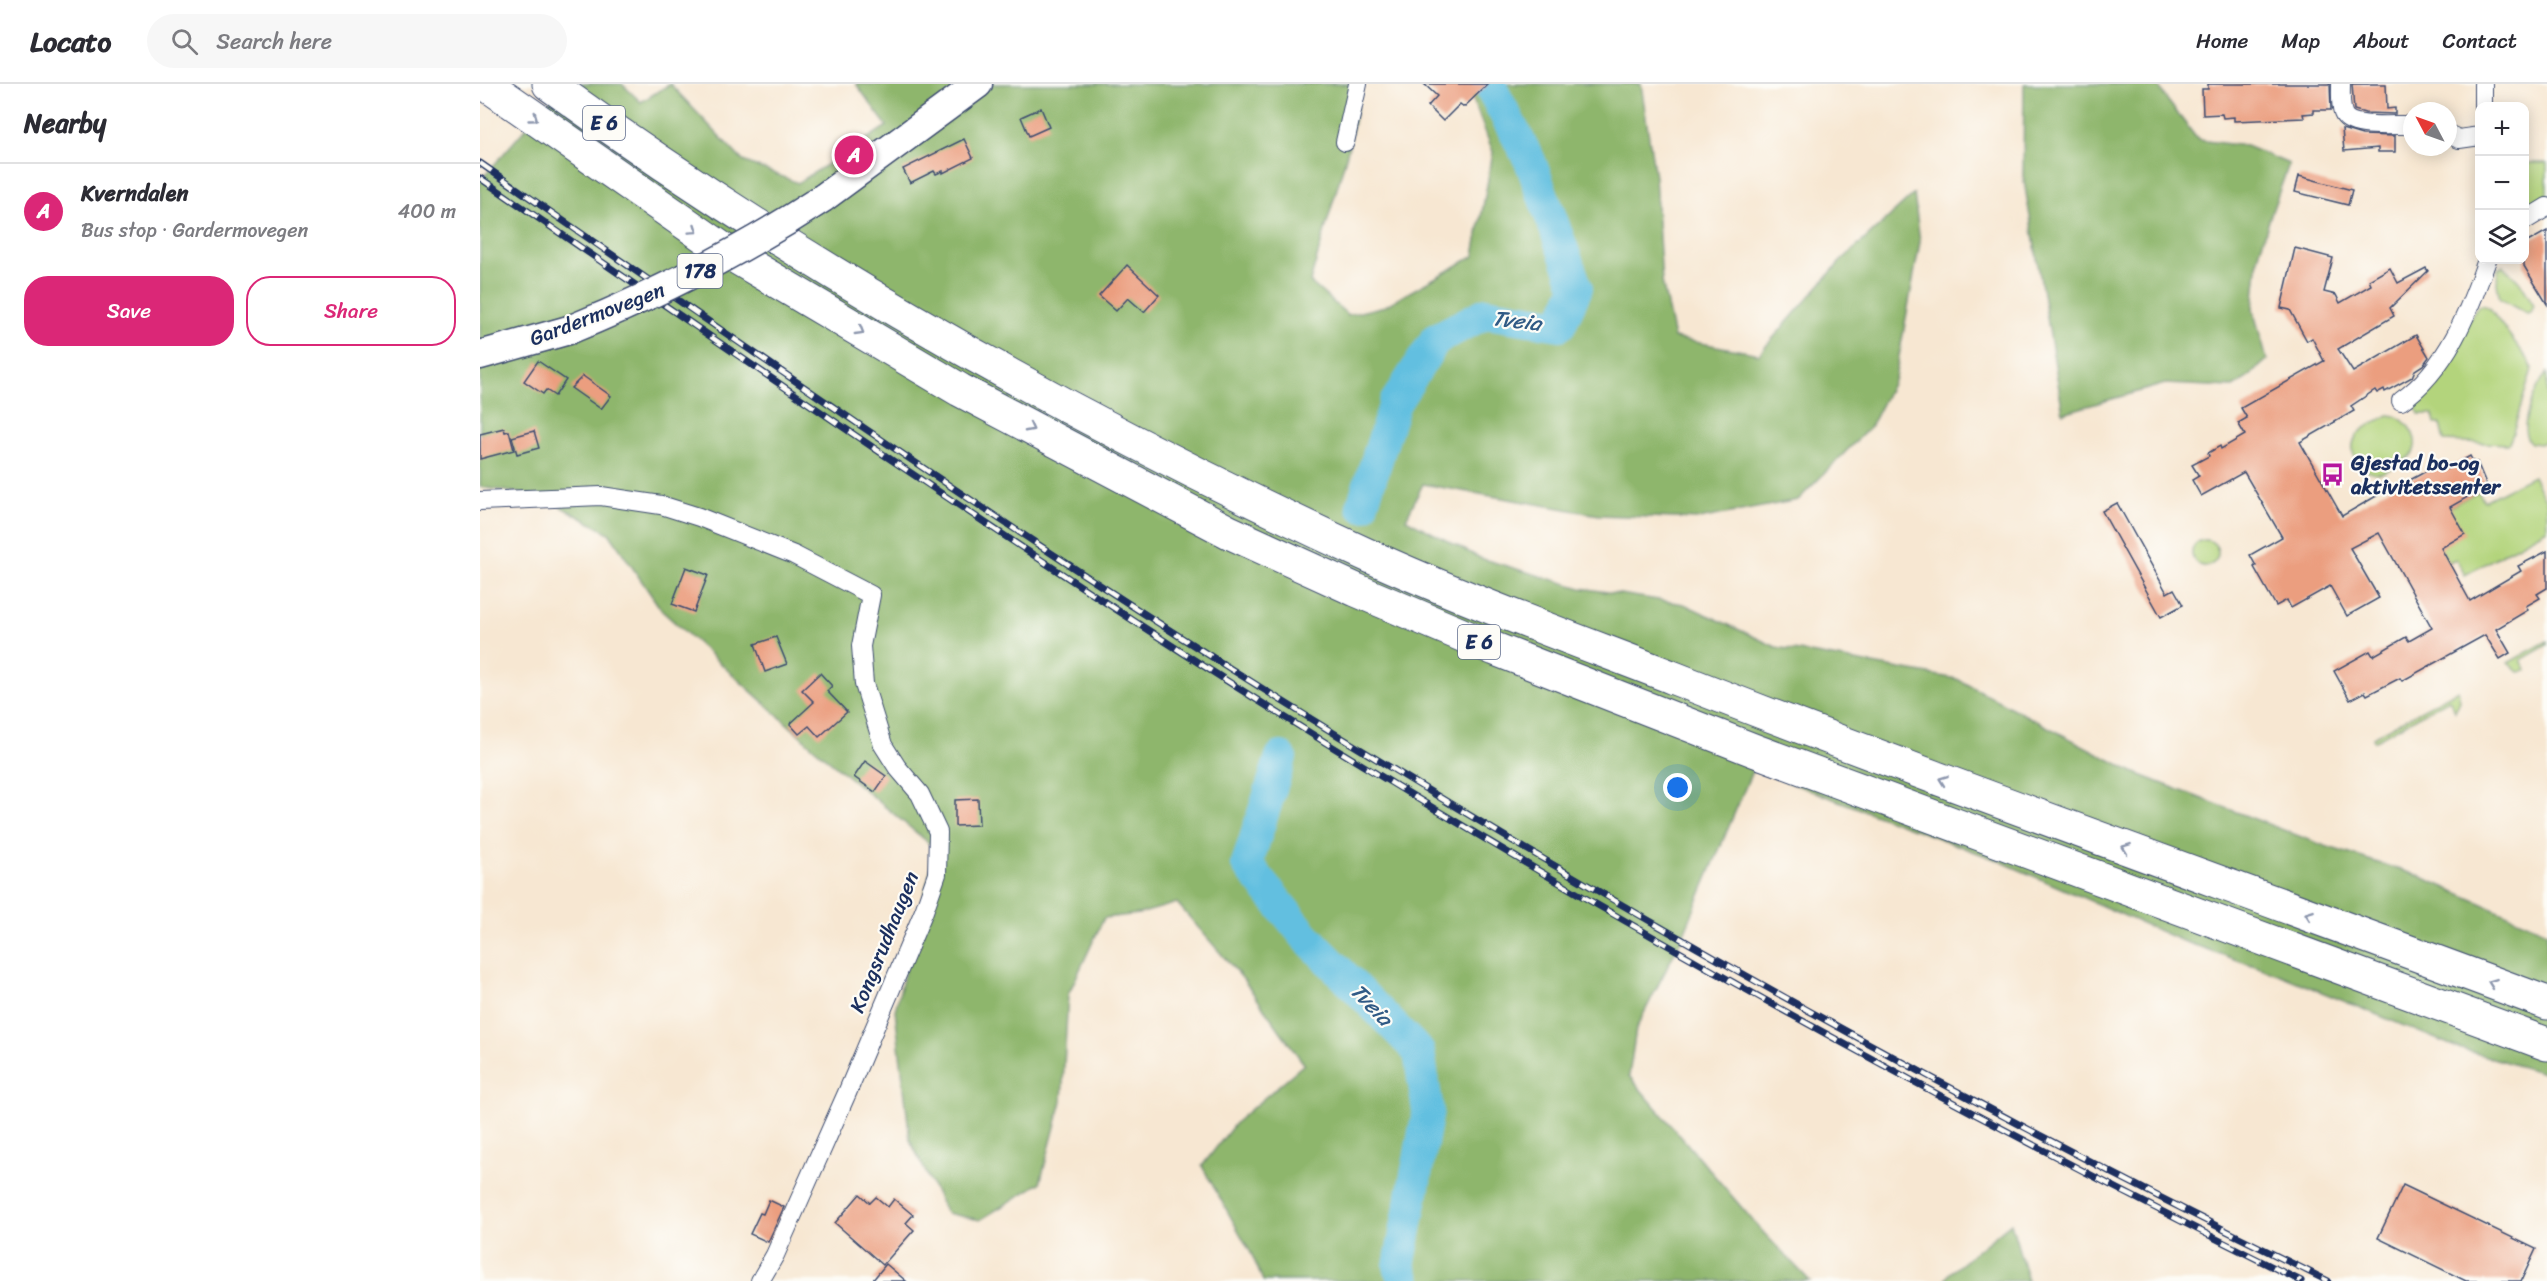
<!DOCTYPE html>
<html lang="en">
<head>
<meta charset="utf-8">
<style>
	:root { --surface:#fff; --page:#f7f7f7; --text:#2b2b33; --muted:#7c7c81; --line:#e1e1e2; --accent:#db2777 }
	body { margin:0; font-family:Sriracha,sans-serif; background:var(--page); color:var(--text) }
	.controls { position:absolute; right:18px; top:18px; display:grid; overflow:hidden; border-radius:12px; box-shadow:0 3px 15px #0003 }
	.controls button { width:54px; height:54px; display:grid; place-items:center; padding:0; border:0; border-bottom:2px solid var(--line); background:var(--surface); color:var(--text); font:30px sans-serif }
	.compass { position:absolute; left:1923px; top:18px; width:54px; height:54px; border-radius:50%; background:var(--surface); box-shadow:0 3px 15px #0003; rotate:311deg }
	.you { position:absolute; left:1198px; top:704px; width:21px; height:21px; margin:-15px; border:4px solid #fff; border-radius:50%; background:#1a73e8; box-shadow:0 0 0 9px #1a73e833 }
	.badge { display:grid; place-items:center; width:39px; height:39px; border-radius:50%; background:var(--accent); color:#fff; font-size:20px; font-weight:700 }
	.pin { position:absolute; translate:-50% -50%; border:3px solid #fff; box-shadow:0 2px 6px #0006 }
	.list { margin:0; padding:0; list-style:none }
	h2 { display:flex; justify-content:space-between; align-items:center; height:78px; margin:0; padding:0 24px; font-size:26px }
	h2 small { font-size:20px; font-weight:400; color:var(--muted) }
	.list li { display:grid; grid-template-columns:39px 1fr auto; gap:18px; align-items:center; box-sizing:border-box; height:96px; padding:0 24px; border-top:2px solid var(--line) }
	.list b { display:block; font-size:22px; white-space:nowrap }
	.list p { margin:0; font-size:20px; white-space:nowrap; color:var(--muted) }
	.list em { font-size:20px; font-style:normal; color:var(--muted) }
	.actions { display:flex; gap:12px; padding:18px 24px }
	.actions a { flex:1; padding:14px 0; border:2px solid var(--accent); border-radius:24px; text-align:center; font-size:21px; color:var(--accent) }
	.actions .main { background:var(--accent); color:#fff }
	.icon { flex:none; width:33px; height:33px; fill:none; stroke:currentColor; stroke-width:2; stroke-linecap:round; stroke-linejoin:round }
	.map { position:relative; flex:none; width:2067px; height:1197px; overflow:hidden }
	header { display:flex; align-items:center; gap:36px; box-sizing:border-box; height:84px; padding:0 30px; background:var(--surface); border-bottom:2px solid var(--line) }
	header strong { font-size:28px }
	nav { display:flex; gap:33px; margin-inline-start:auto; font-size:21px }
	.search { width:420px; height:54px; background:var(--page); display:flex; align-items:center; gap:15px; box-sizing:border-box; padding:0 21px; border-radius:33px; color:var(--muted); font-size:22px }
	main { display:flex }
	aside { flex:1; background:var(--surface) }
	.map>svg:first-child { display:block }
</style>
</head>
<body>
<header>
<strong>Locato</strong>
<div class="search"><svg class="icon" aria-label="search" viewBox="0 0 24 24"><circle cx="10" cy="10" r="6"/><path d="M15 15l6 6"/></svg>Search here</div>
<nav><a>Home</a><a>Map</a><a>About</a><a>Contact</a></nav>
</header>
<main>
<aside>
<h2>Nearby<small></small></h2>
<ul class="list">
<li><span class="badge">A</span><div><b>Kverndalen</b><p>Bus stop · Gardermovegen</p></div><em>400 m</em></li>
</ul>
<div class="actions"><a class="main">Save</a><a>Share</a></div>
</aside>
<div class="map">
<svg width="2067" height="1197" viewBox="0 0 2067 1197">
	<rect width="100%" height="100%" fill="#fdfcf7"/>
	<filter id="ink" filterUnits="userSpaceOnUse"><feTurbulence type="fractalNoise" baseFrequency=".0167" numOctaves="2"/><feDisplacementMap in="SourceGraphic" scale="12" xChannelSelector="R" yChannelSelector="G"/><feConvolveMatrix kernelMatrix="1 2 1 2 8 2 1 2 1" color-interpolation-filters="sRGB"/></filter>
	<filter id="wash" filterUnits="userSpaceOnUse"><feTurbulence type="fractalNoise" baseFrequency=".008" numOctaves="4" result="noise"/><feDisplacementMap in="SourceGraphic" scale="24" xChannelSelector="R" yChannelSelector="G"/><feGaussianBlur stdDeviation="1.35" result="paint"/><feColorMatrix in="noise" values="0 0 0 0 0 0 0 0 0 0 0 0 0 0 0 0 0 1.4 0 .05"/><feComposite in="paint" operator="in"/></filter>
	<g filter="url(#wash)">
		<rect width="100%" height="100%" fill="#f7e7d2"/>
		<g fill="#b3d47c" stroke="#67826d" stroke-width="1.5">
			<polygon points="2044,79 2067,79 2067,114 2045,127"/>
			<polygon points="2023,182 2040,198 2054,221 2051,229 2047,230 2020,215 2017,200 2018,185"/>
			<polygon points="2003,221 2009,224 2050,278 2052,285 2031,355 2028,360 1964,357 1960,340 1955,340 1953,330 1939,330 1936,323 1939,313 1998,222"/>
			<path d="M 2067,289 L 2067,356 L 2060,360 L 2051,359 C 2035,346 2056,302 2067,289 Z"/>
			<path d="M 1908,331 C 1923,330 1940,352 1934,367 C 1931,374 1923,377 1916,381 C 1911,384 1906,388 1900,389 C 1880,390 1865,368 1877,351 C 1884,342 1899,337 1908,331 Z"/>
			<polygon points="2053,392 2067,419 2067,445 1985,491 1976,475 1969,478 1942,439 1998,407 2004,417"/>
			<circle cx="1725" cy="469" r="13"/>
			<polygon points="2067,557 2067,561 2041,576 2047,587 2038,588 2028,579"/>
			<polygon points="1978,606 1980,617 1975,627 1969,615 1894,657 1893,653"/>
		</g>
		<g fill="#8eb66c" stroke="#547265" stroke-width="1.5">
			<polygon points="84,0 142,0 161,18 190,0 263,77 318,99 407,42 376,0 882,0 868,66 830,198 868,231 905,222 994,172 1013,68 987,0 1161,0 1175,93 1182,197 1194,254 1279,270 1359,179 1434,110 1440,158 1415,294 1390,343 1318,416 1219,435 1119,431 943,400 926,435 1000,474 1101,504 1204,520 1296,563 1477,595 1655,689 1845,762 1939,792 2067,848 2067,990 1978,964 1798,890 1700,856 1517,776 1273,685 1203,852 1156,945 1149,992 1281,1146 1330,1197 783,1197 772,1171 722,1082 756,1038 824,980 763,895 697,819 659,830 624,834 588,911 582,1017 560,1099 500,1136 466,1129 430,1056 415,926 456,765 334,664 182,527 129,449 63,413 0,403 0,97"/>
			<polygon points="1544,0 1678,0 1685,13 1718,56 1766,62 1809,80 1790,133 1778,174 1773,225 1787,276 1766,295 1753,303 1685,300 1583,329 1543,91"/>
			<polygon points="1531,1139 1548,1197 1464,1197 1470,1189"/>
		</g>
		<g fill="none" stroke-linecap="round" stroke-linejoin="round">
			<g stroke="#62bfe0" stroke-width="32">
				<polyline points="882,422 915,319 956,255 1006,229 1080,241 1097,204 1050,77 1009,0"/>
				<polyline points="801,673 767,780 825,852 939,968 948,1027 919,1182 925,1197"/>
			</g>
		</g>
		<g id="blocks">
			<g fill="#eb9e7f">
				<polygon points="944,0 1008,0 984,23 980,20 963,37 948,22 957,12"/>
				<polygon points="1728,0 1850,0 1851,26 1834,26 1834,29 1823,30 1824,34 1754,37 1754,33 1743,34 1742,30 1723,31 1722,5 1728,5"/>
				<polygon points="1872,0 1906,0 1907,25 1915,24 1915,30 1885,29 1874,26"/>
				<polygon points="561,24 569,43 549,52 541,33"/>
				<polygon points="1862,45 1882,51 1915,52 1915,68 1898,68 1898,64 1864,67"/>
				<polygon points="484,55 493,74 463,89 463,87 456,90 454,87 430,99 423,85"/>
				<polygon points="1819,92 1872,106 1868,121 1815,108"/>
				<polygon points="2067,147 2067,220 2044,182 2044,160"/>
				<polygon points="1815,164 1853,174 1844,208 1856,211 1860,219 1891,201 1889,196 1910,184 1918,199 1946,184 1948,187 1910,224 1914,232 1858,265 1873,288 1936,251 1949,273 1943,281 1935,286 1932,293 1905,308 1904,305 1897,309 1895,306 1871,322 1874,327 1820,358 1862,432 1917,400 1919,402 1963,378 1967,385 1990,372 1994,379 1997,378 2007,402 1970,423 1985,450 1961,464 1990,517 2041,487 2038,482 2067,467 2067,504 2057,510 2060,514 2046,522 2048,526 2016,545 2030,569 2020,575 2005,551 1922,597 1920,594 1887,611 1885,608 1870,616 1854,587 1890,567 1893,572 1926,553 1929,557 1952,544 1899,449 1870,464 1899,514 1867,532 1850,502 1811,524 1807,516 1796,522 1774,483 1776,482 1770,471 1802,453 1764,388 1721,412 1712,396 1719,392 1712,381 1729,372 1728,369 1740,362 1741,365 1765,351 1758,339 1767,334 1761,324 1844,277 1832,254 1827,257 1810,226 1801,224"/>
				<polygon points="647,181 679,211 664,228 648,214 636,227 619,212"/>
				<polygon points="58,277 86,296 75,312 66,306 63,310 44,297"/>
				<polygon points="103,292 131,312 121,325 91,304"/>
				<polygon points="24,344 25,348 29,347 34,366 0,375 0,350"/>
				<polygon points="54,347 59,364 37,370 32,353"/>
				<polygon points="1637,419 1687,509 1694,505 1703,521 1681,533 1622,427"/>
				<polygon points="206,483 228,491 214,528 192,520"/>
				<polygon points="296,553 307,580 285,588 275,560"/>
				<polygon points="340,589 352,602 347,607 367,628 339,653 329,642 319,650 310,640 334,618 322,606"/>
				<polygon points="385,677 406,692 395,708 374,693"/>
				<polygon points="498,715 499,741 475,742 475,716"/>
				<polygon points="1923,1101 2056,1165 2041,1197 1986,1197 1898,1154"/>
				<polygon points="380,1110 390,1119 396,1113 408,1123 414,1115 433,1131 426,1139 434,1146 403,1181 355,1139"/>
				<polygon points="289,1116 304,1123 288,1158 270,1150 280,1129 283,1130"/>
				<polygon points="406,1180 426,1197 392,1197"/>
			</g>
		</g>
	</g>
	<g filter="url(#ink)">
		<use href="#blocks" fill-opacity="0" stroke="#3c4b6f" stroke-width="1.5"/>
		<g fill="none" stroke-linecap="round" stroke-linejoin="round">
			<defs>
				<g id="minor">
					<path d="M 1861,0 C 1861,10 1860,20 1863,29 C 1869,46 1916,40 1932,41"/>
					<polyline points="2003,0 2003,22"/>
					<polyline points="1968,50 1979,55 2000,52"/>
					<polyline points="865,58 878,0"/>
					<polyline points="2044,137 2067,123"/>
					<path d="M 1921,317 C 1967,285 1989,227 2007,176"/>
					<polyline points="0,417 121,412 181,421 219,433 314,471 391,511 381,562 384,600 403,661 417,683 440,710 458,748 457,790 444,827 367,1009 295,1171 280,1197"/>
				</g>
				<g id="primary">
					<polyline points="343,114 498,0"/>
					<polyline points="0,271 89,246"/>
				</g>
				<g id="motorway">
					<polyline points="6,0 244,166 480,306 749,448 876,506 1015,565 1276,667 2067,960"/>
					<path d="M 69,0 C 323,184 600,339 885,470 C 986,516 1091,554 1194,594 C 1483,707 1776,810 2067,919"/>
				</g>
			</defs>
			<use href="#minor" stroke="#3c4b6f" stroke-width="20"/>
			<use href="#primary" stroke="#3c4b6f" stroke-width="31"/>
			<use href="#motorway" stroke="#3c4b6f" stroke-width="35"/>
			<use href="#minor" stroke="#fff" stroke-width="18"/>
			<use href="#primary" stroke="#fff" stroke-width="28"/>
			<use href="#motorway" stroke="#fff" stroke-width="33"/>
			<defs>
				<g id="rail">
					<path d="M 0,79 C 232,240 464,402 702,554 C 1072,789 1454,1005 1848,1197"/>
					<path d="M 0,94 C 250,266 499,439 755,602 C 1099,819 1456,1017 1821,1197"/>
				</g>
			</defs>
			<use href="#rail" stroke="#1b2f5e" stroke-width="7"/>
			<use href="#rail" stroke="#fdfcf7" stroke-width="4.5" stroke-dasharray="14" stroke-linecap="butt"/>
			<defs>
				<path id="primary-bridge" d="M 89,246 C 180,209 261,168 343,114"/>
			</defs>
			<use href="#primary-bridge" stroke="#3c4b6f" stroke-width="31" stroke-linecap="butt"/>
			<use href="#primary-bridge" stroke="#fff" stroke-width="28"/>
		</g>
		<defs><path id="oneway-chevron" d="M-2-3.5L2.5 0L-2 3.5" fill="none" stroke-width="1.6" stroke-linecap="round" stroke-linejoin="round" transform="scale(1.5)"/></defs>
		<g stroke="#8d97ae">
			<use href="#oneway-chevron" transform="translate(54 34) rotate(36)"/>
			<use href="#oneway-chevron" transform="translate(214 146) rotate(34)"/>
			<use href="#oneway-chevron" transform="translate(380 247) rotate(31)"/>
			<use href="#oneway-chevron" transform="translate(550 344) rotate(28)"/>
			<use href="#oneway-chevron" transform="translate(1463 696) rotate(-160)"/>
			<use href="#oneway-chevron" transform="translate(1646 764) rotate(-160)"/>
			<use href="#oneway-chevron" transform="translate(1829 831) rotate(-160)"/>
			<use href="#oneway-chevron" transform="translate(2012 899) rotate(-160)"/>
		</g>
	</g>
	<defs>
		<symbol id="bus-bare" viewBox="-9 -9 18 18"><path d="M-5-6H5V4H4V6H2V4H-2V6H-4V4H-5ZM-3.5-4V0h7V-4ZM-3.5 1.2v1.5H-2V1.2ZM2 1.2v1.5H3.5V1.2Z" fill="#b5179e" stroke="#fdfcf7" stroke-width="2.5" paint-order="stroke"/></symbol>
	</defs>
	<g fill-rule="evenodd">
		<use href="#bus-bare" x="1836" y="374" width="33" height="33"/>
	</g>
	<g text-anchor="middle" stroke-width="4.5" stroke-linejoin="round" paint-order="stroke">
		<g fill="#fdfcf7" stroke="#5f6c8c" stroke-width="1.5">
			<rect x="103" y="22" width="42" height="34" rx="4.5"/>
			<rect x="197.5" y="170" width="45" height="34" rx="4.5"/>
			<rect x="978" y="541" width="42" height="34" rx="4.5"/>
		</g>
		<g font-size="20" font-weight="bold" fill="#1b2f5e">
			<text x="124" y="46">E 6</text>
			<text x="220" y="194">178</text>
			<text x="999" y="565">E 6</text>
		</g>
		<g font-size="21" fill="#1b2f5e" stroke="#fdfcf7">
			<text transform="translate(117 230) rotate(-21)" y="7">Gardermovegen</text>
			<text transform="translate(404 858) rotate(-68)" y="7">Kongsrudhaugen</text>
		</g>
		<g font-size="21" font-weight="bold" fill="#1b2f5e" stroke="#fdfcf7" text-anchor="start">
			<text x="1871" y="386">Gjestad bo-og<tspan x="1871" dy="24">aktivitetssenter</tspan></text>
		</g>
		<g font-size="22" font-style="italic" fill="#305a85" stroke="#fdfcf7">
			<text transform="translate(1037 236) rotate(7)" y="8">Tveia</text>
			<text transform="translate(892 920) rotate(46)" y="8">Tveia</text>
		</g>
	</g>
</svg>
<div class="controls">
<button>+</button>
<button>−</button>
<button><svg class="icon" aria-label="layers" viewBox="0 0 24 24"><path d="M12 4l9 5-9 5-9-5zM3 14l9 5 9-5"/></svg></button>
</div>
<svg class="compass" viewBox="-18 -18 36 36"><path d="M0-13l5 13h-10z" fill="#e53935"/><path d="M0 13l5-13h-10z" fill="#7c7c81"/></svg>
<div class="you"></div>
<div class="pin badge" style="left:374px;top:71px">A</div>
</div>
</main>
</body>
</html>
